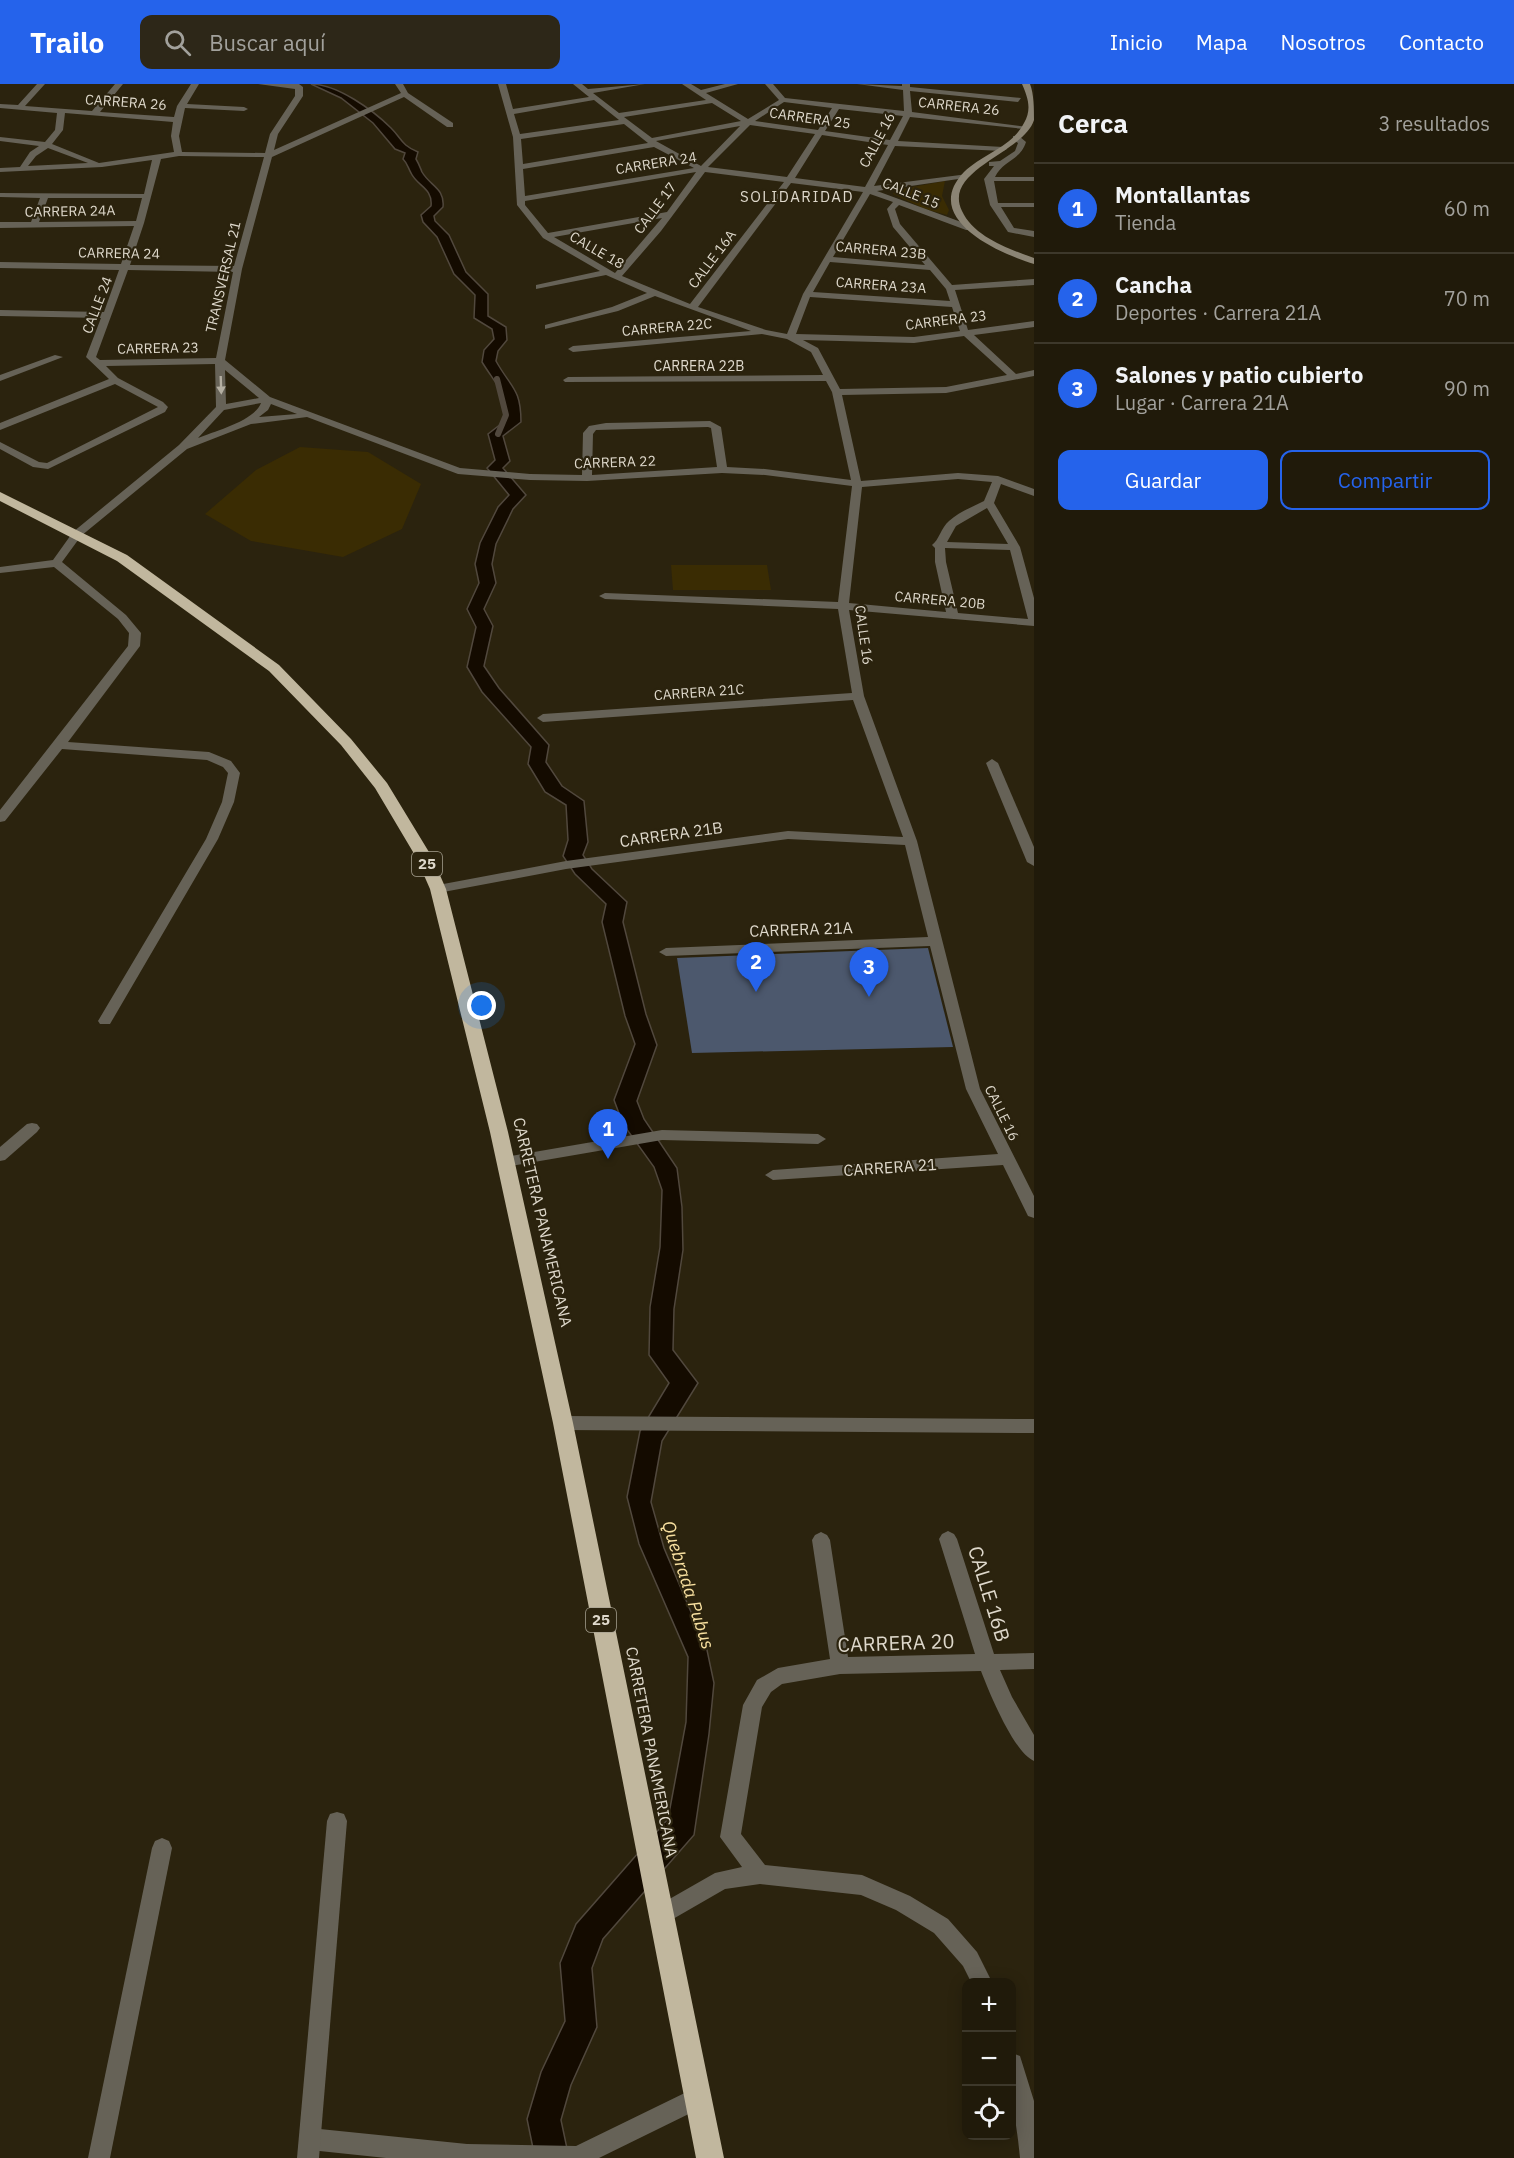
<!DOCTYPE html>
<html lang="es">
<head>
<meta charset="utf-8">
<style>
	:root { --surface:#201a0a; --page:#2d2718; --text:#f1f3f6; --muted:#a2a19c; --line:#3d382b; --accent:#2563eb }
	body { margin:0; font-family:"IBM Plex Sans",sans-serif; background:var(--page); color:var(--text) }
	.controls { position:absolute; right:18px; bottom:18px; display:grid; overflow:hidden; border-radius:12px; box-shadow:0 3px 15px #0003 }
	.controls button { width:54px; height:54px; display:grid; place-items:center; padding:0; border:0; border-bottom:2px solid var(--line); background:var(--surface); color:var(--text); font:30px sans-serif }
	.you { position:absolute; left:482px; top:922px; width:21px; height:21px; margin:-15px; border:4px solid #fff; border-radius:50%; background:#1a73e8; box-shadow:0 0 0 9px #1a73e833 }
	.badge { display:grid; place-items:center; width:39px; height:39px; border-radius:50%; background:var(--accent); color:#fff; font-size:20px; font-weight:700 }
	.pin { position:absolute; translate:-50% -50px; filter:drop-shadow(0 2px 3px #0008) }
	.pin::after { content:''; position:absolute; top:32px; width:21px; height:18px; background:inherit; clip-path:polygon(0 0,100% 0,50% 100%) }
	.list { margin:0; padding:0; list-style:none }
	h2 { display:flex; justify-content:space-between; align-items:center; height:78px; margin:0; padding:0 24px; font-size:26px }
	h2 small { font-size:20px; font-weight:400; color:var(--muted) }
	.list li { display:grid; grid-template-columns:39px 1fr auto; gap:18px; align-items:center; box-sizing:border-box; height:90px; padding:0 24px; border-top:2px solid var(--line) }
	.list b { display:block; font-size:22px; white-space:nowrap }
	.list p { margin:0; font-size:20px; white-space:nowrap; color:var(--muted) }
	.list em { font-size:20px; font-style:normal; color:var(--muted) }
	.actions { display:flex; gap:12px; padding:18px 24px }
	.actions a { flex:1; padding:14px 0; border:2px solid var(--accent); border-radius:12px; text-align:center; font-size:21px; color:var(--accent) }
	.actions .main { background:var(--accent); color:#fff }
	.icon { flex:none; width:33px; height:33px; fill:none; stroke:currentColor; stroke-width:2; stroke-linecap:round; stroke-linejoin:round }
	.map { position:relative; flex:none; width:1034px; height:2074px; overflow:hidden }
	header { display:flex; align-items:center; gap:36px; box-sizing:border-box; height:84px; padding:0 30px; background:var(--accent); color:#fff }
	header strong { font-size:28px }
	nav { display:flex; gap:33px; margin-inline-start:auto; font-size:21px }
	.search { width:420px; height:54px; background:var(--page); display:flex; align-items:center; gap:15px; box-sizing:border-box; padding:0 21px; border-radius:12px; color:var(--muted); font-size:22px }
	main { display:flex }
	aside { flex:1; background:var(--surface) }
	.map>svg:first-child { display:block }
</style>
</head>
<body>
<header>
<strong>Trailo</strong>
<div class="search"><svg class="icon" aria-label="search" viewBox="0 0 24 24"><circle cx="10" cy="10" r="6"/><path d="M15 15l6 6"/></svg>Buscar aquí</div>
<nav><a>Inicio</a><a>Mapa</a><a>Nosotros</a><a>Contacto</a></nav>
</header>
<main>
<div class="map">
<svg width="1034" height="2074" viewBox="0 0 1034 2074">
	<rect width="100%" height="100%" fill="#2b230e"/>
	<g fill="#3a2c03">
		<polygon points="945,97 942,112 949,126 947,131 925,125 893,110 896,106"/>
		<polygon points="300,363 368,368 421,400 402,445 343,473 251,457 205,430 256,386"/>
		<polygon points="671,481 767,481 771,506 673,506"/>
	</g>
	<path fill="#140b00" stroke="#51483d" stroke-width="1.5" d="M 311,0 C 337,0 373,26 391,44 C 402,55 401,61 418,68 L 416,75 C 419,80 420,83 422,88 C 430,102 445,104 443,123 L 434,132 L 435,137 L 449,151 L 466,188 L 488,210 L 488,232 L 506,243 L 507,256 L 498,267 L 496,277 C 511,304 521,304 521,338 L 503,352 L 510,377 L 503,384 L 526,411 L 513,425 L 496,460 L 492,480 L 496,499 L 484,525 L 493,542 L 484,582 L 499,604 L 549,661 L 546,678 L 562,702 L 584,717 L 588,758 L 583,771 L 592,785 L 627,818 L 623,838 L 646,930 L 657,961 L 637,1017 L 644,1035 L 677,1084 L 682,1123 L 683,1166 L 674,1225 L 673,1266 L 698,1299 L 662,1357 L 651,1418 L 664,1464 L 707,1566 L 714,1599 L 709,1650 L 694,1751 L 603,1855 L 592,1884 L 597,1943 L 571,2001 L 561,2036 L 569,2074 L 535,2074 L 527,2035 L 541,1988 L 565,1937 L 560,1879 L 576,1840 L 668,1735 L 686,1638 L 688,1573 L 639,1460 L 627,1413 L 640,1347 L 669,1299 L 649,1271 L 650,1223 L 660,1163 L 662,1106 L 654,1083 L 623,1040 L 614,1016 L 635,960 L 625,932 L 602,838 L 606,820 L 575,790 L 563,772 L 568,756 L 566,721 L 545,708 L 528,680 L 531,663 L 482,608 L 467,583 L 476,543 L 467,525 L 479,499 L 475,480 L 480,459 L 498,423 L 509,411 L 487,384 L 495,376 L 488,350 L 506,336 C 507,308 496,301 482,278 L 484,266 L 494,255 L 492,245 L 474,234 L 475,211 L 454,190 L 437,153 L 423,138 L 421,131 L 431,122 C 433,104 417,102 411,89 C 408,84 408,80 403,75 L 405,69 L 395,65 L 373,39 L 341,14 Z"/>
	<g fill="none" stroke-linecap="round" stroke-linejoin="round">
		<polyline stroke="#51483d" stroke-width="6" points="497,295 506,331 498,350"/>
	</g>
	<polygon fill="#4c586d" points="928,864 953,963 692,969 677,874"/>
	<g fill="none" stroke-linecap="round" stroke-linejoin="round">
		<g fill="#666257" fill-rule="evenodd">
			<polygon points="662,1046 818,1050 826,1055 818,1060 662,1056 505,1083 497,1078 505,1073"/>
			<polygon points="697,2003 705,2006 708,2014 705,2022 599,2074 386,2074 310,2066 302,2063 299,2055 302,2047 310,2044 467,2060 576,2062"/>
		</g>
		<g fill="#666257" fill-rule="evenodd">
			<path d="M 37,0 L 45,0 L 25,22 L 92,27 L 115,0 L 123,0 L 100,28 L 174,33 L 177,22 L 191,0 L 199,0 L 187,20 L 244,23 L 248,25 L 244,27 L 185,24 L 179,52 L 182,68 L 265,69 L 270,50 L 295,12 L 295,5 L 258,0 L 299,0 L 303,3 L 303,12 L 278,50 L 274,66 L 401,9 L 395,0 L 403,0 L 408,9 L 453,39 L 453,43 L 447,43 L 404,13 L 272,73 L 242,185 L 225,276 L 270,313 L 460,384 L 530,390 L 582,391 L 583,349 L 589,342 L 606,339 L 710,337 L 721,343 L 727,383 L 765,385 L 851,396 L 832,308 L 826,297 L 565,298 L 563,296 L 568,293 L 823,291 L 811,268 L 787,255 L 762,250 L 573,268 L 568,265 L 573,262 L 751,247 L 655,212 L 618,227 L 545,245 L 545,241 L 612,223 L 647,209 L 606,191 L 536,205 L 536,201 L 600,187 L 543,154 L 517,121 L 513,53 L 498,0 L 506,0 L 513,25 L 589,13 L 573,0 L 582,0 L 588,5 L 645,0 L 593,9 L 619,29 L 706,16 L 682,0 L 691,0 L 701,6 L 725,0 L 738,0 L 706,9 L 748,35 L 779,16 L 765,0 L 773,0 L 785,14 L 904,27 L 903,6 L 857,0 L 902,2 L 902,0 L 910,0 L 910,3 L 1021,14 L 1018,18 L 910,7 L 912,28 L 1028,43 L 1024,45 L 910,33 L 898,57 L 1003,63 L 1007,65 L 1003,67 L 895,62 L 874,102 L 968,90 L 968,94 L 965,94 L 877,107 L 972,142 L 972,146 L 966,146 L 899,121 L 895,125 L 900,140 L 952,201 L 1034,195 L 1034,201 L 955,206 L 968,246 L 1034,237 L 1034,243 L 974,251 L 1016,290 L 1034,286 L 1034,292 L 946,309 L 842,311 L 861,397 L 958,389 L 998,392 L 1034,405 L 1034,412 L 1001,400 L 994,419 L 1020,463 L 1034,514 L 1034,542 L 849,526 L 864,612 L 917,757 L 980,1005 L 1034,1112 L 1034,1134 L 1028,1132 L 1003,1081 L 773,1096 L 765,1091 L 773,1086 L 998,1070 L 966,1005 L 930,862 L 666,872 L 659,868 L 666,864 L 928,853 L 905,761 L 788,755 L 566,785 L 438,809 L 431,805 L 438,801 L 566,777 L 788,747 L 903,753 L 853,616 L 543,638 L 537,634 L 543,630 L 852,609 L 838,525 L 605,515 L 599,512 L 605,509 L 838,518 L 852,402 L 765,391 L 722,389 L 587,397 L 530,396 L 458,390 L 307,333 L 251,340 L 187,365 L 81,452 L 62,478 L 126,531 L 141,549 L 140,562 L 68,658 L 209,668 L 231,677 L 240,689 L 234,718 L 218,755 L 110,940 L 100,940 L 98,937 L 206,755 L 222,718 L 228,689 L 223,683 L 207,676 L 62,665 L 5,737 L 0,738 L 0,726 L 128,562 L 129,549 L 118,535 L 54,483 L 0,489 L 0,483 L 53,476 L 73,448 L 179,361 L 216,323 L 215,280 L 106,282 L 118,294 L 163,318 L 168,323 L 165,328 L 48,385 L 33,383 L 0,365 L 0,358 L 39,378 L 47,379 L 158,323 L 115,300 L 0,346 L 0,339 L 109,295 L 86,273 L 101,234 L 0,232 L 0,226 L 104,228 L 119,186 L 0,184 L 0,178 L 121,180 L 134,142 L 0,144 L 0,138 L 31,138 L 40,114 L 0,113 L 0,109 L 144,110 L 152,76 L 102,83 L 0,88 L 0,84 L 20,83 L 30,68 L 39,62 L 0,57 L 0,53 L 45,58 L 55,46 L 57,29 L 0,24 L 0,20 L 18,21 ZM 594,16 L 619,36 L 520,50 L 514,30 ZM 784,18 L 832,24 L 818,46 L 755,37 ZM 712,19 L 741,37 L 652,54 L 624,33 ZM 839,25 L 903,32 L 890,56 L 825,47 ZM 65,29 L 173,38 L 171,52 L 174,68 L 99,79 L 52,60 L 63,46 ZM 624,40 L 648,59 L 523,80 L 521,55 ZM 750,41 L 815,50 L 787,93 L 708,83 ZM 740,42 L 701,82 L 656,57 ZM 822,51 L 888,61 L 865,103 L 795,94 ZM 654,63 L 694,84 L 525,112 L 523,85 ZM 48,64 L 88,79 L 28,82 L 36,72 ZM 179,72 L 264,73 L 234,182 L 130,181 L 144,139 L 161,75 ZM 696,88 L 667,128 L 548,149 L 525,121 L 525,117 ZM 705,88 L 784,98 L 690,220 L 622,192 L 661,147 ZM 791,99 L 863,108 L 803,210 L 787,250 L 766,246 L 698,223 ZM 870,110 L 893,118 L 887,125 L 893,143 L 925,181 L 833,173 ZM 48,114 L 142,114 L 136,137 L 39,138 ZM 662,134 L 615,189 L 554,153 ZM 830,178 L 930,186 L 946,205 L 950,217 L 813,208 ZM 128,186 L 233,188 L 216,274 L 100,276 L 96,273 ZM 810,213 L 952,223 L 960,247 L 914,253 L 796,250 ZM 964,252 L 1007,291 L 946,303 L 840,305 L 818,264 L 803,256 L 914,259 ZM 225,286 L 259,314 L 226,320 ZM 261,319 C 254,337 215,347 198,354 L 224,326 ZM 271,320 L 297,330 L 259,333 L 268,326 ZM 708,343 L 711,344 L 717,383 L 592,391 L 593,350 L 596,346 ZM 958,395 L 992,398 L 984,417 C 972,423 959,428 949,437 C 941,444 939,456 932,461 L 935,464 L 935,478 L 946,528 L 849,519 L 862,403 ZM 987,424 L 1008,460 L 947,458 L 956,442 ZM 945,464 L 1010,466 L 1028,535 L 958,529 L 946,478 Z"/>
			<path d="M 1013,52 L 1019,52 L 1026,58 C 1020,77 1003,76 995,93 L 1034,93 L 1034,97 L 994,97 L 998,119 L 1034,119 L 1034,123 L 1001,123 L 1014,144 L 1034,147 L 1034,153 L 1008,148 L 990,121 L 984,95 L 994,82 L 989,82 L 989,78 L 1000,77 L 1015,67 L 1018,59 L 1013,56 Z"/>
			<polygon points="55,271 63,273 0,297 0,291"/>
			<polygon points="992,675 998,679 1034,763 1034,782 1027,778 986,679"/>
			<polygon points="32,1039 37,1040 40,1044 37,1048 5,1076 0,1077 0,1063 27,1040"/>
			<polygon points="563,1332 1034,1335 1034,1349 563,1346 557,1344 554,1339 557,1334"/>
			<path d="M 948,1447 L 954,1450 L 957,1455 L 994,1570 L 1034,1569 L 1034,1585 L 1000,1586 L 1012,1613 L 1034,1651 L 1034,1677 C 1014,1669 989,1608 981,1587 L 840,1590 L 782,1600 L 771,1608 L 762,1623 L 741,1750 L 765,1781 L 862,1791 L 910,1812 L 948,1835 L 977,1868 L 992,1898 L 971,1898 L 963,1882 L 934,1849 L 896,1826 L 861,1811 L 760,1800 L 725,1805 L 666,1839 L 659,1842 L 652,1839 L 649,1832 L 652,1825 L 715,1789 L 742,1783 L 720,1753 L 743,1621 L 757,1596 L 778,1584 L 830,1575 L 812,1456 L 815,1451 L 821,1448 L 827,1451 L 830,1456 L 848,1573 L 975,1570 L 939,1455 L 942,1450 Z"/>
			<polygon points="337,1728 344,1730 347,1737 319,2074 297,2074 327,1737 330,1730"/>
			<polygon points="162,1754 169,1757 172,1764 110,2074 88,2074 152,1764 155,1757"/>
			<path d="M 1012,1969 L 1020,1972 L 1034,2017 L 1034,2074 L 1020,2074 C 1017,2039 1008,2004 1012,1969 Z"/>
		</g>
		<path fill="#8b8474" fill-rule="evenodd" d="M 1022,0 L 1030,0 C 1034,10 1034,25 1034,36 C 1024,69 942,86 962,127 C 974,153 1009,165 1034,174 L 1034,180 C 998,169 920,134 964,88 C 982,70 1012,63 1024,39 C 1032,25 1028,14 1022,0 Z"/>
		<polygon fill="#c1b79e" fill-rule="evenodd" points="0,408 127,471 279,581 351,655 387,699 432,773 446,805 508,1048 573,1339 724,2074 696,2074 553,1339 490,1048 430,805 416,773 375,704 341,661 269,587 117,477 0,417"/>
	</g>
	<defs><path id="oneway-solid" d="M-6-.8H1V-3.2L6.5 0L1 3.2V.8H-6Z" transform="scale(1.5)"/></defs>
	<use fill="#b4afa2" href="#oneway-solid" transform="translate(221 301) rotate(88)"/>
	<g text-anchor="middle" stroke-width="4.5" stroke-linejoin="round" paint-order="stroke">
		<g font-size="14" fill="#ded8cb" stroke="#2b230e">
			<text transform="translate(126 18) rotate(4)" y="5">CARRERA 26</text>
			<text transform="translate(959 22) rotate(6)" y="5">CARRERA 26</text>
			<text transform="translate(810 34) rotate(8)" y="5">CARRERA 25</text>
			<text transform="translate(877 56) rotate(-62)" y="5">CALLE 16</text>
			<text transform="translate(656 79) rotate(-9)" y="5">CARRERA 24</text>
			<text transform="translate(911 109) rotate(22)" y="5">CALLE 15</text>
			<text transform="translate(655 124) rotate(-53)" y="5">CALLE 17</text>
			<text transform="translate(70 127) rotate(-1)" y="5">CARRERA 24A</text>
			<text transform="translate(597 166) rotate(30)" y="5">CALLE 18</text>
			<text transform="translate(881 166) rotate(5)" y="5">CARRERA 23B</text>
			<text transform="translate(119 169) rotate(1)" y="5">CARRERA 24</text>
			<text transform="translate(712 175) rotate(-53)" y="5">CALLE 16A</text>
			<text transform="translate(223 193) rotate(-77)" y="5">TRANSVERSAL 21</text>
			<text transform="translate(881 201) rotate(4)" y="5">CARRERA 23A</text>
			<text transform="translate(97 221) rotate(-69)" y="5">CALLE 24</text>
			<text transform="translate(946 236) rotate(-7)" y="5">CARRERA 23</text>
			<text transform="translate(667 243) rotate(-5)" y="5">CARRERA 22C</text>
			<text transform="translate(158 264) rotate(-1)" y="5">CARRERA 23</text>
			<text x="699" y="287">CARRERA 22B</text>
			<text transform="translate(615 378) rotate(-2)" y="5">CARRERA 22</text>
			<text transform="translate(940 516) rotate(5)" y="5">CARRERA 20B</text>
			<text transform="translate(864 551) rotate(82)" y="5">CALLE 16</text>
			<text transform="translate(699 608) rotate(-4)" y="5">CARRERA 21C</text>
			<text transform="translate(1002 1029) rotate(64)" y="5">CALLE 16</text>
		</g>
		<g font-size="15" letter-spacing="1.5" fill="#ded8cb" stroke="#2b230e">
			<text x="797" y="118">SOLIDARIDAD</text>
		</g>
		<g fill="#2b230e" stroke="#a8a292" stroke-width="1.5">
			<rect x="412" y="768" width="30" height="24" rx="4.5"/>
			<rect x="586" y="1524" width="30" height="24" rx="4.5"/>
		</g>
		<g font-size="15" font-weight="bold" fill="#ded8cb">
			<text x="427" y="785">25</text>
			<text x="601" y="1541">25</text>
		</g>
		<g font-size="16" fill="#ded8cb" stroke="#2b230e">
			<text transform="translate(671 750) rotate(-8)" y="6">CARRERA 21B</text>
			<text transform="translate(801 845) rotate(-2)" y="6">CARRERA 21A</text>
			<text transform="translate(890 1083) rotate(-4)" y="6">CARRERA 21</text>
			<text transform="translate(543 1138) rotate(77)" y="6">CARRETERA PANAMERICANA</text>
			<text transform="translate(652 1668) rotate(79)" y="6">CARRETERA PANAMERICANA</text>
		</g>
		<g font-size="18" font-style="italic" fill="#f8e0a0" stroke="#2b230e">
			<text transform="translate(688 1501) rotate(72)" y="6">Quebrada Pubus</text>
		</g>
		<g font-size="20" fill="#ded8cb" stroke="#2b230e">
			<text transform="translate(989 1510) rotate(73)" y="7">CALLE 16B</text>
			<text transform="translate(896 1559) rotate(-2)" y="7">CARRERA 20</text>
		</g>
	</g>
</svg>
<div class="controls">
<button>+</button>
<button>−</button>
<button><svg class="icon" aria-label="locate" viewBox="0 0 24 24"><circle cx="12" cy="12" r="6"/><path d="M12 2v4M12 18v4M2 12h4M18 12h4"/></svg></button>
</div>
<div class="you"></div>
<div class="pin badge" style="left:608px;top:1075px">1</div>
<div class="pin badge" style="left:756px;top:908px">2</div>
<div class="pin badge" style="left:869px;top:913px">3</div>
</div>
<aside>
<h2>Cerca<small>3 resultados</small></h2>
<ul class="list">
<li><span class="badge">1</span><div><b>Montallantas</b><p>Tienda</p></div><em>60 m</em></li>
<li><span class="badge">2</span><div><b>Cancha</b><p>Deportes · Carrera 21A</p></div><em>70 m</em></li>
<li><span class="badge">3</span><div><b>Salones y patio cubierto</b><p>Lugar · Carrera 21A</p></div><em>90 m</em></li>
</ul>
<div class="actions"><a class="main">Guardar</a><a>Compartir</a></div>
</aside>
</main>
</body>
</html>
